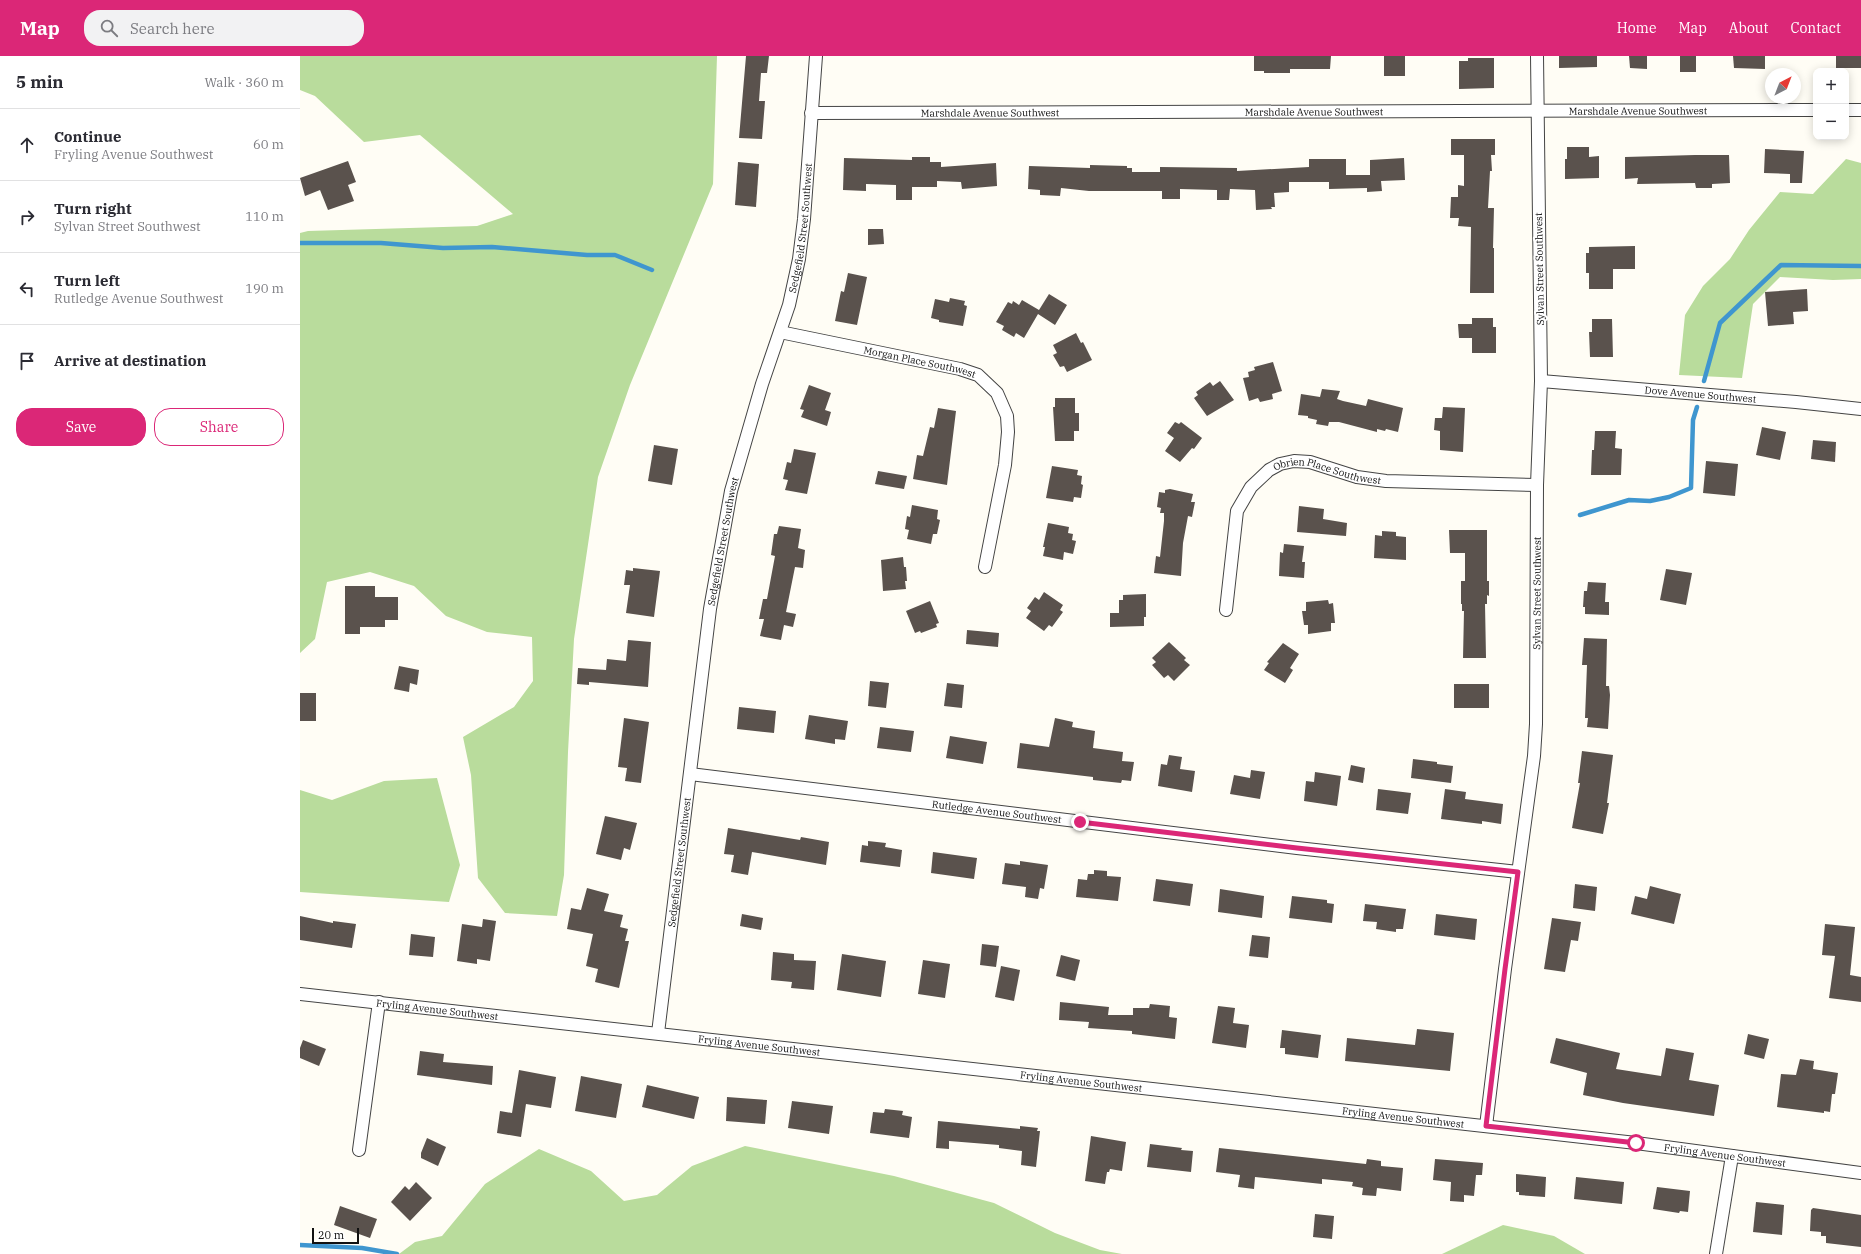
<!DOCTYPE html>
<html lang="en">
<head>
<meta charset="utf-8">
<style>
	:root { --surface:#fff; --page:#f2f2f3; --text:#2b2b33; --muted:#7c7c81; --line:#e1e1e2; --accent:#db2777 }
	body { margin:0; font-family:"IBM Plex Serif",serif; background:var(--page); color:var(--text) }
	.controls { position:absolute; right:12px; top:12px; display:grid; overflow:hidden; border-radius:8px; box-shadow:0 2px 10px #0003 }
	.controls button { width:36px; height:36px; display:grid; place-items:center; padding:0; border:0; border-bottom:1px solid var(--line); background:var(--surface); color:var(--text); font:20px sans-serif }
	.compass { position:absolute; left:1465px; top:12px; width:36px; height:36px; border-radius:50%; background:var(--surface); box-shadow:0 2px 10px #0003; rotate:42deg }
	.scale { position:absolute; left:12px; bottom:10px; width:47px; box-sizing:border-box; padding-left:4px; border:2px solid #111; border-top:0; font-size:11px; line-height:14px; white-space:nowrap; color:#111; -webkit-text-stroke:3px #fff; paint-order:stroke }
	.stop { position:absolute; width:12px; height:12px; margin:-9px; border:3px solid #db2777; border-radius:50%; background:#fff }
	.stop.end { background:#db2777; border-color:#fff; box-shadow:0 1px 4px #0008 }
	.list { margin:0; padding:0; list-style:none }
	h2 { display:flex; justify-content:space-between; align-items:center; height:52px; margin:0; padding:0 16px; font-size:17px }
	h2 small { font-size:13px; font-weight:400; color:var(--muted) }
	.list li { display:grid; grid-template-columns:26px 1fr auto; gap:12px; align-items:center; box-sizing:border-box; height:72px; padding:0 16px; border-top:1px solid var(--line) }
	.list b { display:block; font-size:15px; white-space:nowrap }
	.list p { margin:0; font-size:13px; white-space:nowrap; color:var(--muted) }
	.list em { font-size:13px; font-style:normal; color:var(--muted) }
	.actions { display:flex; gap:8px; padding:12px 16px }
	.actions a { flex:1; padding:9px 0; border:1px solid var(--accent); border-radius:16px; text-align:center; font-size:14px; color:var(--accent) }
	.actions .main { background:var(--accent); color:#fff }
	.icon { flex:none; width:22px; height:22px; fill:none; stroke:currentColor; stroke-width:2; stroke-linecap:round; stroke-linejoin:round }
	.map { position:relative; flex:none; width:1561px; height:1198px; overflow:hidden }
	header { display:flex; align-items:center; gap:24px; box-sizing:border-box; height:56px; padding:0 20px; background:var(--accent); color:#fff }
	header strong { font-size:19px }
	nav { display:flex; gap:22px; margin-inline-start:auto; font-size:14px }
	.search { width:280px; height:36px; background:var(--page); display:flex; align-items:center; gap:10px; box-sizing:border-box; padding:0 14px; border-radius:16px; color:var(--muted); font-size:15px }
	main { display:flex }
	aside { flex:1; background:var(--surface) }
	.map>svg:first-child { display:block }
</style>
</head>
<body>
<header>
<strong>Map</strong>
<div class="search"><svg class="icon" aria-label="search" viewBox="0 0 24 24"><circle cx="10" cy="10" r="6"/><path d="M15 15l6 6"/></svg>Search here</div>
<nav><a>Home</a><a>Map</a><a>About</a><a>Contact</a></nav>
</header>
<main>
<aside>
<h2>5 min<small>Walk · 360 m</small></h2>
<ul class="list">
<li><svg class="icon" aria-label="ahead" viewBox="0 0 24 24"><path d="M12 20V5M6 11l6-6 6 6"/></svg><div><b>Continue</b><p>Fryling Avenue Southwest</p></div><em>60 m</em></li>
<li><svg class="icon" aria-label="right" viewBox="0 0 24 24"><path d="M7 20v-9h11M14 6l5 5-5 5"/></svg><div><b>Turn right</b><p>Sylvan Street Southwest</p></div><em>110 m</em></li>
<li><svg class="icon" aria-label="left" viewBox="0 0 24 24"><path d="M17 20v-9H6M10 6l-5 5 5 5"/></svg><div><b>Turn left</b><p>Rutledge Avenue Southwest</p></div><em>190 m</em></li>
<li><svg class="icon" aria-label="arrive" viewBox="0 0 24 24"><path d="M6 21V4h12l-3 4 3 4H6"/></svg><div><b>Arrive at destination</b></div></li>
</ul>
<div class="actions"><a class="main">Save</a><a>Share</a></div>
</aside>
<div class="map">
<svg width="1561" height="1198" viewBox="0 0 1561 1198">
	<rect width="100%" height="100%" fill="#fffdf5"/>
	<g fill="#b9dc9c">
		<polygon points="0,0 417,0 413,128 330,329 298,421 274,583 268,696 264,819 257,860 205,857 178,822 171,719 163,681 214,651 233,625 232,581 187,576 146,560 114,530 70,516 27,526 15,583 0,597 0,177 8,175 177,170 213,158 120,79 64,86 15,40 0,34"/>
		<polygon points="1546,103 1561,107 1561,223 1533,224 1480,221 1453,248 1442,322 1379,319 1385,259 1403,230 1430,203 1449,174 1480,136 1513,138"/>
		<polygon points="137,722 160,809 149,846 0,836 0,734 32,744 84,725"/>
		<polygon points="445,1090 594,1120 694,1147 755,1177 800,1194 822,1198 99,1198 115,1186 142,1180 185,1128 239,1093 291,1115 324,1145 357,1139 392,1110"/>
		<polygon points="1203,1169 1254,1180 1285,1198 1142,1198"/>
	</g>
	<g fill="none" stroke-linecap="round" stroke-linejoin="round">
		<g stroke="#3f96cf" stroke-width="4.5">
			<polyline points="0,187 81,187 143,192 192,191 287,199 315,199 352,214"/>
			<polyline points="1404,325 1420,267 1481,209 1561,210"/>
			<polyline points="1280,459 1329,444 1350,445 1369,441 1391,432 1393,364 1397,351"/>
			<polyline points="0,1189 62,1192 97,1198"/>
		</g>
	</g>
	<g fill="#5a524d">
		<polygon points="446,0 469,0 467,17 461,17 459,45 465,45 462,83 439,82"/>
		<polygon points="954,0 1031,0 1030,13 990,13 990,17 964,17 964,15 954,15"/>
		<rect x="1084" y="0" width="21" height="20"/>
		<polygon points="1259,0 1297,0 1297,11 1259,12"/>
		<polygon points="1329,0 1347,0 1347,13 1330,12"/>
		<rect x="1380" y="0" width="16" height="16"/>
		<polygon points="1433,0 1465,0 1465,13 1434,12"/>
		<rect x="1536" y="0" width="25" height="12"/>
		<polygon points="1168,2 1194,2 1194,32 1159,33 1159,5 1168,5"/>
		<polygon points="1151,83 1195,83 1195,99 1191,99 1192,115 1190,115 1188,152 1194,152 1193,192 1194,192 1194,237 1170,237 1171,171 1158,170 1159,162 1150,162 1151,141 1158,141 1158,129 1164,130 1164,99 1151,99"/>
		<polygon points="1267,91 1289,91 1289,101 1299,100 1299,122 1265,123 1265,103 1267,103"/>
		<polygon points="1465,93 1504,95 1502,127 1490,127 1490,118 1464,117"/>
		<polygon points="1395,99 1429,99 1430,127 1412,128 1412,132 1396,132 1395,127 1337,128 1338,122 1325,123 1325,101"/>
		<polygon points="612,101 630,101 630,106 641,106 641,111 696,107 697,130 662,133 661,126 637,125 637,131 612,131 612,144 596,144 596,129 566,128 566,135 543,134 544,102 612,104"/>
		<polygon points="1104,102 1105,124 1081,125 1082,135 1067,136 1067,132 1029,133 1029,126 989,126 989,136 974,137 975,151 971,151 972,153 956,154 955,134 930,133 929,144 917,144 917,134 880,133 880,143 862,143 862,135 789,135 761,132 760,140 740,139 740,134 728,133 729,110 790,112 790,109 827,110 827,112 832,112 832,116 860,116 860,111 937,112 937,115 1009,111 1009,103 1046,103 1046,119 1070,119 1070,104"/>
		<polygon points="48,105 56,126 48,129 54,145 28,154 20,134 5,140 0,122"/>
		<polygon points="438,106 459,108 456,151 435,149"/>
		<polygon points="568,173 583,173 584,188 568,189"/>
		<polygon points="1335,190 1335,213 1313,213 1313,233 1289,233 1289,217 1286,217 1286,197 1289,197 1289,191"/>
		<polygon points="548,217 567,221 557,269 535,265 541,235 544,236"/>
		<polygon points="1507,233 1508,255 1493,256 1494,268 1468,270 1465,236"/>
		<polygon points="749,238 767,249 755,269 738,258 724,282 716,277 714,281 702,274 704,270 696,266 708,246 712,248 713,245 719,249 722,244 739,254"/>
		<polygon points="650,242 665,245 664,249 667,250 663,270 639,266 639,264 631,262 635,243 649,246"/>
		<polygon points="1172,262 1193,262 1193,271 1196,271 1196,297 1172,297 1172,282 1159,282 1158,268 1172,268"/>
		<polygon points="1292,263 1312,263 1313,301 1290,301 1289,276 1292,276"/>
		<polygon points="776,277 781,287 783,286 792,304 767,316 764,310 760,311 753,299 757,297 753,289"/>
		<polygon points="973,306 982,335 972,338 973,343 960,346 958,342 949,345 943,322 949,321 948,316 955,314 954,311"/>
		<polygon points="920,325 934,344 907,360 894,342 898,339 896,336 910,326 913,330"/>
		<polygon points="509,329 531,337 525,354 531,356 527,370 501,361 504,354 500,353"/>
		<polygon points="1022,333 1040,335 1037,343 1043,345 1066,350 1068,343 1103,352 1098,376 1086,373 1085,375 1077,373 1077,376 1039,366 1029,366 1028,370 1016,368 1017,364 1008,362 1008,360 998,359 1001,338 1020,341"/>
		<polygon points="755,342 775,342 775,357 779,357 779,375 774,375 774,385 755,385 753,351 755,351"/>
		<polygon points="1143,351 1165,352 1163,396 1140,394 1140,375 1134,374 1135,362 1142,362"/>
		<polygon points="638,352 656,355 647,429 613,423 617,399 623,400 630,371 634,372"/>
		<polygon points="875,366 879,368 881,366 902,382 894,393 892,392 880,406 865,395 874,382 867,377"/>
		<polygon points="1462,371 1486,376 1480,404 1456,399"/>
		<polygon points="1295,375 1316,375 1315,392 1322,393 1321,419 1291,419 1292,394 1294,394"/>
		<polygon points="1513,384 1536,386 1535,406 1511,403"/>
		<polygon points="354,389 378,393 372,429 348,425"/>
		<polygon points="494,393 516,397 507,438 485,434 488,424 483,423 487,406 491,407"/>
		<polygon points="1406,405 1438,408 1435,440 1403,437"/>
		<polygon points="752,410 778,414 777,419 782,420 781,428 783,429 781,442 774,441 773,446 746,442"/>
		<polygon points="578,415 607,420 604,433 575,428"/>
		<polygon points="870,433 893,438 891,446 895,446 892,461 888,460 883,487 881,520 854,517 856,500 860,501 864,465 864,457 860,457 861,452 857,451 859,436 865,437 865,434"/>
		<polygon points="612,449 638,454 637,463 640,464 637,478 633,478 631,488 607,483 609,474 605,473 607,460 610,461"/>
		<polygon points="999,450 1024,453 1023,463 1047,467 1046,480 997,476"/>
		<polygon points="748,467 769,471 768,477 773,478 772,484 776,485 773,498 764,496 763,504 743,500 745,491 743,491"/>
		<polygon points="479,470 501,473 498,492 505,494 503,512 495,511 486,556 496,558 493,571 484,569 481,584 460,580 464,563 459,563 463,543 467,543 475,500 471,499 474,478 477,478"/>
		<polygon points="1149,474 1187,474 1187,525 1189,525 1189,540 1187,539 1187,548 1185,548 1186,602 1163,602 1164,555 1162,555 1162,548 1161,548 1161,525 1165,525 1165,497 1150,497"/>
		<polygon points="1082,475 1096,476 1096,480 1106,481 1106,504 1074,502 1075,479 1082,480"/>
		<polygon points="984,488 1004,490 1002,506 1005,506 1004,522 979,520 980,496 983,497"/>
		<polygon points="603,501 604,511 606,511 607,525 605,525 606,533 583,535 581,504"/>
		<polygon points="333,512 360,515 354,561 326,557 330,529 324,529 326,514 333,515"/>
		<polygon points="1366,513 1392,517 1386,549 1360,544"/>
		<polygon points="1288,526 1306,527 1305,546 1309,546 1309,559 1285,558 1285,551 1283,551 1284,535 1287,535"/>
		<polygon points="45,530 75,530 75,541 98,541 98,564 85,564 85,571 60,571 60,578 45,578"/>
		<polygon points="744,536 763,549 760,554 763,556 752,571 749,569 744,575 726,562 731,555 727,552 735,541 739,544"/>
		<polygon points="846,538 846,561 844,561 844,570 810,571 810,557 819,557 819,544 823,544 823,539"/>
		<polygon points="1028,544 1029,548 1033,547 1035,567 1031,567 1031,575 1008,578 1008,569 1004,569 1002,555 1006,555 1006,546"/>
		<polygon points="630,545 639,567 636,568 637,571 621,577 620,575 615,577 606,555"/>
		<polygon points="667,574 699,577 698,591 666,588"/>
		<polygon points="1284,582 1307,583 1306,630 1309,630 1310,639 1308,673 1287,671 1288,662 1285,662 1287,609 1282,609"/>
		<polygon points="328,584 351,586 348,631 289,626 289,629 277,628 278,612 306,614 307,603 326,605"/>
		<polygon points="869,586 886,602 884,604 890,609 874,625 868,619 864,622 852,609 856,606 852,602"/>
		<polygon points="983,587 999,598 990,612 993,614 985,627 964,614 969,607 967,606"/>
		<polygon points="99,610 119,614 117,629 110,627 109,636 94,633"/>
		<polygon points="570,625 589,627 586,652 568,650"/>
		<polygon points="647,627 664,629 662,652 644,650"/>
		<rect x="1154" y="628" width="35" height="24"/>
		<rect x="0" y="637" width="16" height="28"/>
		<polygon points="439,651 476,655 474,677 437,673"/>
		<polygon points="509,659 548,665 545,684 535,683 535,688 505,683"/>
		<polygon points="324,662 349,666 341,727 325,725 327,712 318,711"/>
		<polygon points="755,662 773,666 772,671 795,675 793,692 823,696 822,705 834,706 831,725 822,724 821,727 793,724 793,721 717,712 720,687 749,691"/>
		<polygon points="580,671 614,675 611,696 577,692"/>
		<polygon points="650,680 687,686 683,708 646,702"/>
		<polygon points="1282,695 1313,699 1307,747 1309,747 1303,778 1272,772 1280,727 1278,727"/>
		<polygon points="869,699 882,701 880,713 895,715 892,736 858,730 861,708 867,709"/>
		<polygon points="1113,703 1137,706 1137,708 1153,710 1151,727 1111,722"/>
		<polygon points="1051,709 1065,712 1063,727 1048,724"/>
		<polygon points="951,714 965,716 960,743 930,738 934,719 950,722"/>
		<polygon points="1015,716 1041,720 1037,750 1004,745 1006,725 1014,726"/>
		<polygon points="1078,733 1111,737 1108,758 1076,754"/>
		<polygon points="1145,733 1166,736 1165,743 1203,748 1201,768 1182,765 1182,768 1141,763"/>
		<polygon points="305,760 337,767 330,794 324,792 321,804 296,798"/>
		<polygon points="428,772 500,784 501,781 529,786 526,809 452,796 448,819 431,816 434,799 424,798"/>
		<polygon points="568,785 586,787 585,791 602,794 600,811 560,806 562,789 568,790"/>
		<polygon points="633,796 677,802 674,823 631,817"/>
		<polygon points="720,805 748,809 744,833 740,832 738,843 725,841 726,831 702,828 705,807 720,809"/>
		<polygon points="794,814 807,815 807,820 821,821 818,845 776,841 778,823 787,824 788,818 794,818"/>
		<polygon points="856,823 893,828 890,850 853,845"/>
		<polygon points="1275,828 1297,831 1295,855 1273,852"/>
		<polygon points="1350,830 1381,838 1374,868 1331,858 1335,840 1347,843"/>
		<polygon points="287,832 309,838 304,855 323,859 320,871 328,873 325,885 329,885 319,932 295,926 298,913 286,910 293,878 267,873 271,852 281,854"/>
		<polygon points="920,833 964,840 962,862 918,856"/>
		<polygon points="992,840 1027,844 1027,847 1034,848 1032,867 989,862"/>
		<polygon points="1065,848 1106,853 1103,873 1096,873 1096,876 1076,873 1077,866 1063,865"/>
		<polygon points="442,858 463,862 461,874 440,870"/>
		<polygon points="1136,858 1177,863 1175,884 1134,879"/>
		<polygon points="0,860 33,867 33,865 56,868 52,892 0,884"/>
		<polygon points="1252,862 1281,866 1278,885 1271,884 1265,916 1244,913"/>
		<polygon points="183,863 196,865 190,905 177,903 177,908 157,905 162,868 182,871"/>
		<polygon points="1525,868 1555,871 1550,919 1561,921 1561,946 1529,942 1535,900 1522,899"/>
		<polygon points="111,878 135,881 133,901 109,899"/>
		<polygon points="952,879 970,881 968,902 949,900"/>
		<polygon points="682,888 699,890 696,911 680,909"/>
		<polygon points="473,896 494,898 494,904 516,905 514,934 491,932 492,926 471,924"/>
		<polygon points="542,898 586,905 581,941 537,934"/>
		<polygon points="761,899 780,904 775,925 756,920"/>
		<polygon points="623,904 650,908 645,942 618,938"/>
		<polygon points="701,910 720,914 714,945 695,941"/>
		<polygon points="760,946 809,951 808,959 833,959 833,952 849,952 850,948 870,950 869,961 877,962 875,983 832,978 832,975 788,972 789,966 759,964"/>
		<polygon points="918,950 935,952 933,967 949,969 946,992 912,987"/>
		<polygon points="1117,973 1154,977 1150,1015 1045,1005 1047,982 1115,989"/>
		<polygon points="982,974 1021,979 1018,1002 985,998 985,992 980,992"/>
		<polygon points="1448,978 1469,983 1464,1003 1444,998"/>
		<polygon points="1256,982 1320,997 1316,1013 1361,1020 1366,992 1394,997 1389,1024 1419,1029 1414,1060 1323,1047 1283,1039 1287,1017 1250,1007"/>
		<polygon points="3,984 26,993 19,1010 0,1002 0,992"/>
		<polygon points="120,995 144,998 143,1006 193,1010 192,1029 117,1019"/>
		<polygon points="1500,1003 1514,1005 1513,1013 1538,1017 1535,1038 1532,1038 1530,1056 1524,1055 1524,1057 1477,1051 1481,1018 1496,1019"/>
		<polygon points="219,1014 256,1021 251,1052 226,1048 221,1081 197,1077 200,1055 212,1057"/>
		<polygon points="281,1020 322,1028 316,1062 275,1055"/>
		<polygon points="347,1029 399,1041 394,1063 342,1051"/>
		<polygon points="427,1041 467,1044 465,1068 426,1065"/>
		<polygon points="492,1045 533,1050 529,1078 488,1072"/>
		<polygon points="585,1053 603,1055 602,1059 612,1061 609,1082 570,1077 573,1056 584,1057"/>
		<polygon points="638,1065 720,1073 720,1070 738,1072 737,1075 740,1075 736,1111 721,1109 722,1095 699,1092 699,1089 649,1085 649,1093 636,1092"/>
		<polygon points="791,1080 826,1086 822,1115 810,1113 809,1116 807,1116 805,1128 785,1125"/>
		<polygon points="127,1082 146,1091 138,1110 121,1102 121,1097"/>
		<polygon points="850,1088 882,1092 881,1094 893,1095 891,1116 847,1111"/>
		<polygon points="919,1092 1066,1108 1067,1103 1081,1105 1081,1110 1103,1112 1101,1135 1077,1132 1076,1140 1062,1139 1063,1132 1052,1130 1053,1126 1022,1123 1022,1128 955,1121 954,1133 938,1131 940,1119 916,1116"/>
		<polygon points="1135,1103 1183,1107 1182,1119 1176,1119 1174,1140 1164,1139 1164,1146 1150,1145 1151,1126 1133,1124"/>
		<polygon points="1216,1118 1246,1121 1245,1141 1219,1139 1219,1136 1216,1136"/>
		<polygon points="1276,1121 1324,1126 1322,1148 1274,1143"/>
		<polygon points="116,1126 132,1142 110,1165 91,1146 105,1130 109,1134"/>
		<polygon points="1357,1131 1390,1135 1388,1156 1380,1155 1379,1157 1353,1153"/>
		<polygon points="1456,1146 1484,1149 1482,1179 1453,1176"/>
		<polygon points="40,1150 77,1163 70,1182 34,1169"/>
		<polygon points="1513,1152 1561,1159 1561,1191 1526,1187 1526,1180 1521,1180 1521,1176 1510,1175 1511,1154"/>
		<polygon points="1015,1158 1034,1160 1032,1183 1013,1181"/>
	</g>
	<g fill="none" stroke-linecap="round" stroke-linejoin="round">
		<defs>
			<g id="street">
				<polyline points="1546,54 1561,54"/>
				<path id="s1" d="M 511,57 L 1516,54"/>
				<path id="s2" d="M 480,276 L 660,313 L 678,319 L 697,337 L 707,360 L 708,376 L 705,409 L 685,511"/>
				<path id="s3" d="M 1241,325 L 1496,346 L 1561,353"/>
				<path id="s4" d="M 926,554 L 937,455 L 951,431 L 969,414 L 980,408 L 994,405 L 1010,406 L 1057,421 L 1086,425 L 1237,429"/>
				<path id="s5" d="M 390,718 L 997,792 L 1218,816"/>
				<path id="s6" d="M 0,938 L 1336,1087 L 1561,1117"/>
				<path id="s7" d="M 358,977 L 410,553 L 431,435 L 462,328 L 489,249 L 499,203 L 504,163 L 516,0"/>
				<path id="s8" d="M 1186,1070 L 1205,913 L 1234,700 L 1236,668 L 1237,429 L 1241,325 L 1237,0"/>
				<polyline points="59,1094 79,946"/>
				<polyline points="1416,1198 1432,1100"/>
			</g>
		</defs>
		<use href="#street" stroke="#444" stroke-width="14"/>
		<use href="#street" stroke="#fff" stroke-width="12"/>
	</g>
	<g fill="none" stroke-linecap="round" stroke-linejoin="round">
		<polyline stroke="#db2777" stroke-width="5" points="780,766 997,792 1218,816 1205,913 1186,1070 1336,1087"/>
	</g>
	<g text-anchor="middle" stroke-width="4" stroke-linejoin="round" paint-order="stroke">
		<g font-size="10" fill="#111" stroke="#fff">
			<text dy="4" stroke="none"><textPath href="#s1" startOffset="827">Marshdale Avenue Southwest</textPath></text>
			<text dy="4" stroke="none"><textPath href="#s1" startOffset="503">Marshdale Avenue Southwest</textPath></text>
			<text dy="4" stroke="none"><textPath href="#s1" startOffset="179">Marshdale Avenue Southwest</textPath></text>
			<text dy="4" stroke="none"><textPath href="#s7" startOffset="820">Sedgefield Street Southwest</textPath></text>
			<text transform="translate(1239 213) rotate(-91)" y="4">Sylvan Street Southwest</text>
			<text dy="4" stroke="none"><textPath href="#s2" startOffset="143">Morgan Place Southwest</textPath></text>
			<text dy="4" stroke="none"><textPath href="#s3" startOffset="160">Dove Avenue Southwest</textPath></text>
			<text dy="4" stroke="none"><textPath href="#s4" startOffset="213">Obrien Place Southwest</textPath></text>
			<text dy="4" stroke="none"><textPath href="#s7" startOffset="496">Sedgefield Street Southwest</textPath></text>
			<text dy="4" stroke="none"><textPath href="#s8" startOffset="536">Sylvan Street Southwest</textPath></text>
			<text dy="4" stroke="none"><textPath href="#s5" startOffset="309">Rutledge Avenue Southwest</textPath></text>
			<text dy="4" stroke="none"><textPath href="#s7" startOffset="172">Sedgefield Street Southwest</textPath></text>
			<text dy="4" stroke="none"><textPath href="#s6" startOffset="138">Fryling Avenue Southwest</textPath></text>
			<text dy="4" stroke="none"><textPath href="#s6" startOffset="462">Fryling Avenue Southwest</textPath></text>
			<text dy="4" stroke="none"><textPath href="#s6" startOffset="786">Fryling Avenue Southwest</textPath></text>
			<text dy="4" stroke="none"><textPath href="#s6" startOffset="1110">Fryling Avenue Southwest</textPath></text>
			<text dy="4" stroke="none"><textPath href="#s6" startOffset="1434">Fryling Avenue Southwest</textPath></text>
		</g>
	</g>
</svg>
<div class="controls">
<button>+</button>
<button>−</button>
</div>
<svg class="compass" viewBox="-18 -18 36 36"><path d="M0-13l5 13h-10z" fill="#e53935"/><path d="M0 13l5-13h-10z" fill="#7c7c81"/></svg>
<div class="scale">20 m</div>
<div class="stop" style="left:1336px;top:1087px"></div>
<div class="stop end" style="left:780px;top:766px"></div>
</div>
</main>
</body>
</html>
